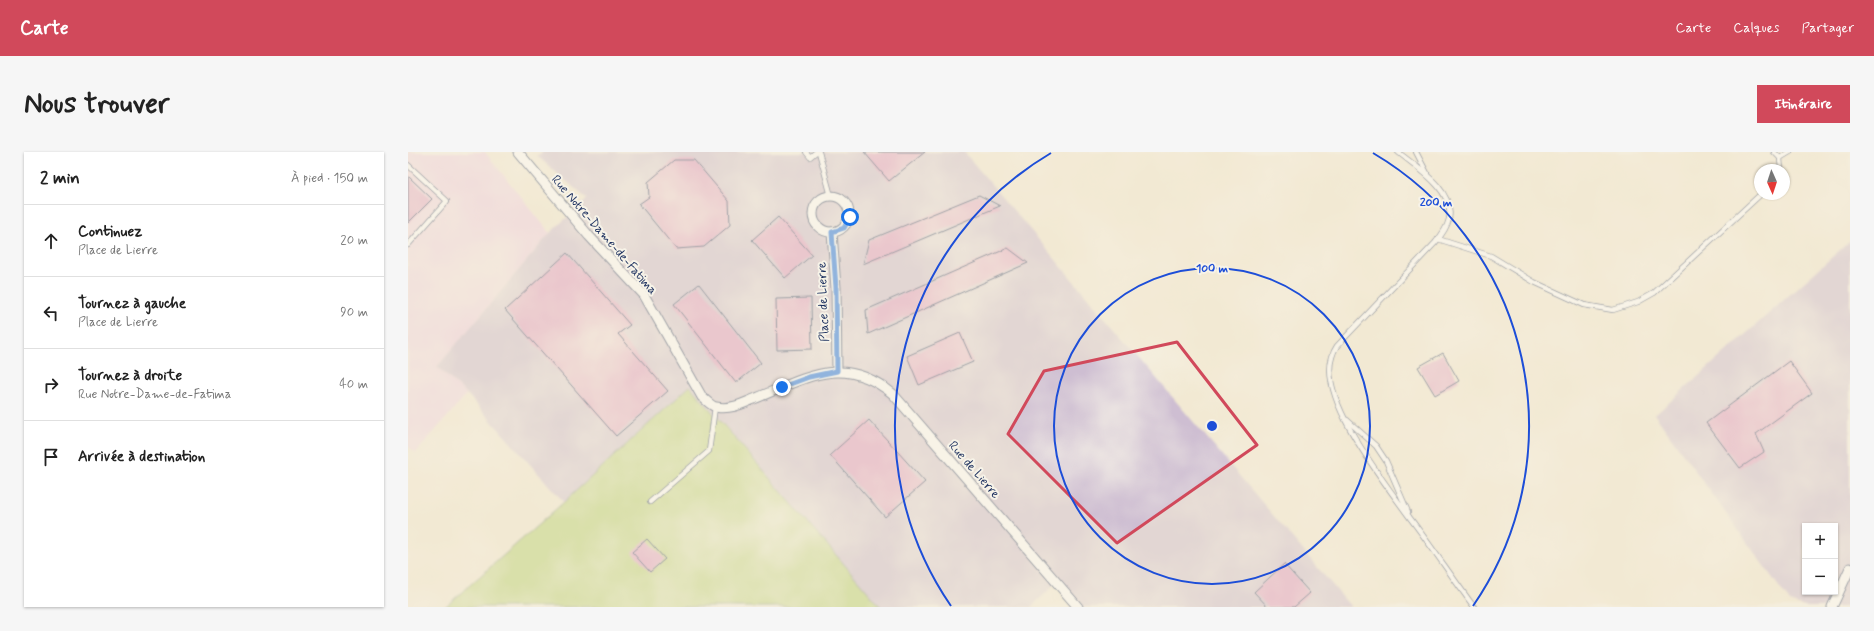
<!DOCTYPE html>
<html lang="fr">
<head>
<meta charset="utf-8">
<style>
	:root { --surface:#fff; --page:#f6f6f6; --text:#222; --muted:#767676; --line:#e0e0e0; --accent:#d1495b }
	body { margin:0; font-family:Mynerve,sans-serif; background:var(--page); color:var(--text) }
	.controls { position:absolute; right:12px; bottom:12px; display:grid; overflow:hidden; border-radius:0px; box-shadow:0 1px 3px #0004 }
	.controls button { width:36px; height:36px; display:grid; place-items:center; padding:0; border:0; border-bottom:1px solid var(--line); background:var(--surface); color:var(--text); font:20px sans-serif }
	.compass { position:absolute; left:1346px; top:12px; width:36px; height:36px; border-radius:50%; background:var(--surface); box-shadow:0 1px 3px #0004; rotate:177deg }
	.stop { position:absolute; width:12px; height:12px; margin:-9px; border:3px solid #1a73e8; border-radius:50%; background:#fff }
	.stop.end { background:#1a73e8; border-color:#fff; box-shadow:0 1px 4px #0008 }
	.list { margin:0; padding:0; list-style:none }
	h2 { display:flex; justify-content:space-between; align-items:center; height:52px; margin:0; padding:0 16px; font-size:17px }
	h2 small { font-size:13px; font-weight:400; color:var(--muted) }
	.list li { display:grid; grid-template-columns:26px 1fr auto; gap:12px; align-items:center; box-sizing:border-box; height:72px; padding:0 16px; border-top:1px solid var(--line) }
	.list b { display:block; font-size:15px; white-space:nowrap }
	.list p { margin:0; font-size:13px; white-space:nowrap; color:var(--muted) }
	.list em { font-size:13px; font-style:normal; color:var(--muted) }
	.icon { flex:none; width:22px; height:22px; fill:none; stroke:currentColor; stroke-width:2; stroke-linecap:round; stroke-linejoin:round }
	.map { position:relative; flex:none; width:1442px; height:455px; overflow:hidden; border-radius:0px }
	header { display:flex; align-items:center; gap:24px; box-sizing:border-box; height:56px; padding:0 20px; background:var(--accent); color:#fff }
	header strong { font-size:19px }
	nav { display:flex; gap:22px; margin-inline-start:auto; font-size:14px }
	.intro { display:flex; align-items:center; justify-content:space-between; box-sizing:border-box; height:96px; padding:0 24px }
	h1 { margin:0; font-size:28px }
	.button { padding:10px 18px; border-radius:0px; background:var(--accent); color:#fff; font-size:14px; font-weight:700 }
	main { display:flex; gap:24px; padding:0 24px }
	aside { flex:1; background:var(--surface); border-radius:0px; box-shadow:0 1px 3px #0004 }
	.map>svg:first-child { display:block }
</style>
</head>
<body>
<header>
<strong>Carte</strong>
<nav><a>Carte</a><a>Calques</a><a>Partager</a></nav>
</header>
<div class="intro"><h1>Nous trouver</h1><a class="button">Itinéraire</a></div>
<main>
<aside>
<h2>2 min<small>À pied · 150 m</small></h2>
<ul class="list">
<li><svg class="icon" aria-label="ahead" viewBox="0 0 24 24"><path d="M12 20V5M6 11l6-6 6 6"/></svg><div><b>Continuez</b><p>Place de Lierre</p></div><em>20 m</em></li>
<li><svg class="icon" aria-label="left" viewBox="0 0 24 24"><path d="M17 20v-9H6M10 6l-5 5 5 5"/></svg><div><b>Tournez à gauche</b><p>Place de Lierre</p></div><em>90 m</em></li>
<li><svg class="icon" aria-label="right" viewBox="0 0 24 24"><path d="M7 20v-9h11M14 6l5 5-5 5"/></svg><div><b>Tournez à droite</b><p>Rue Notre-Dame-de-Fatima</p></div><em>40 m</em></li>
<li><svg class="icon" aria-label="arrive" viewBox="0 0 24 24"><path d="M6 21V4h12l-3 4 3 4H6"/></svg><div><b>Arrivée à destination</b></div></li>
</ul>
</aside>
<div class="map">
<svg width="1442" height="455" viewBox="0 0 1442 455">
	<rect width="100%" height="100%" fill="#f7f3e8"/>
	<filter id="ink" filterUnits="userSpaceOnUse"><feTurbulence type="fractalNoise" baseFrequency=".025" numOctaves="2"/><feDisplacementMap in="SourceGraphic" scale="8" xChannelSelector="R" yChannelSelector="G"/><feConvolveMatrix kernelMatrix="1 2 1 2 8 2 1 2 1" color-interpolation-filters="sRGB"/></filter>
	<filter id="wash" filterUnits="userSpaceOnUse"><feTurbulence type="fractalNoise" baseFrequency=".012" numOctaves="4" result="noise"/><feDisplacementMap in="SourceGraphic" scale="16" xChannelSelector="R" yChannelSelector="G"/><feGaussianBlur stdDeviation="0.9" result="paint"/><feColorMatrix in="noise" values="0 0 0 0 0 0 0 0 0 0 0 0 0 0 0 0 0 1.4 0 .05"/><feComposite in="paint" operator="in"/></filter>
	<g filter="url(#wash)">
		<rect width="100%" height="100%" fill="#f2e9d3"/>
		<polygon fill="#f0d0e5" points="0,0 77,0 142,81 29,215 59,242 8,301 0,294"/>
		<g fill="#cebed2" fill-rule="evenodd">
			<polygon points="134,0 556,0 943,455 669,455 648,431 623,455 473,455 283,234 156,350 59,242 29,215 142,81 179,47 129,4"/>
			<path d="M 1442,89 L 1442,455 L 1397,455 L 1382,450 L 1247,263 ZM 1397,374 L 1427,374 L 1427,440 L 1397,440 Z"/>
		</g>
		<polygon fill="#bbd479" stroke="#6b826c" points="282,234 473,455 37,455 156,350"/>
		<g id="blocks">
			<g fill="#e19dc5">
				<polygon points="456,0 517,0 481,29"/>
				<polygon points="266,8 286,8 321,49 322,73 296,95 268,97 231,52 241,45 240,30"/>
				<polygon points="0,24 24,47 0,71"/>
				<polygon points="571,43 592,54 455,112 461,88"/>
				<polygon points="370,65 404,103 377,126 344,88"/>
				<polygon points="600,96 620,111 460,182 458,158"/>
				<polygon points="159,101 222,173 210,182 260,239 208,284 97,158"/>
				<polygon points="291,132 353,211 328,231 266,152"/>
				<polygon points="403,146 404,197 369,198 368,147"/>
				<polygon points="552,181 565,210 511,233 499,204"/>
				<polygon points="1035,201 1051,229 1027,243 1010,215"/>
				<polygon points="1381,209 1404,241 1348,282 1356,300 1332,316 1298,271"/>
				<polygon points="461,268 517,330 477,365 422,303"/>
				<polygon points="239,387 257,407 242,420 224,400"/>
				<polygon points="876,412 902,441 886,455 860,455 846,440"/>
			</g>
		</g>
	</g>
	<g filter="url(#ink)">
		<use href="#blocks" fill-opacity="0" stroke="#3b4b70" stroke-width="1"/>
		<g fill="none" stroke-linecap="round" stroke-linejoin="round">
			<defs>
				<g id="service">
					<polyline points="398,0 402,5 408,0"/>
					<polyline points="411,0 423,44"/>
					<path d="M 990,0 C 1008,15 1047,38 1041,67 C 1039,76 1033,84 1027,91 L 929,194 C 927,197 925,201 924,205 C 910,248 978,332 1002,366 C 1024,395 1044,425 1066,455"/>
					<polyline points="1008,0 1019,21"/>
					<polyline points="1366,0 1372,6 1373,18"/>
					<polyline points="1372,6 1382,0"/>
					<polyline points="0,13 39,49 0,93"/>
					<polyline points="1030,87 1083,104 1126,130 1176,153 1205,158 1230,150 1246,141 1353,42"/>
					<polyline points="939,268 968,294 978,309 1000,360"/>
					<polyline points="242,350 301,299 307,255"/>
				</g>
				<g id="minor">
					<path d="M 110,0 L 181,84 L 236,143 L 294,245 C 298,248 303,254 308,255 C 322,258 334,252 346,247 C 398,226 435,201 485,242 L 670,455"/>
					<circle cx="423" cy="62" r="18"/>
					<polyline points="424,80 428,136 429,219"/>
					<polyline points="1424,455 1442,416"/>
				</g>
			</defs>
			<use href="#service" stroke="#3b4b70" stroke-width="6"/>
			<use href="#minor" stroke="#3b4b70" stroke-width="11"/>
			<use href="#service" stroke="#fff" stroke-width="4.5"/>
			<use href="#minor" stroke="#fff" stroke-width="9"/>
		</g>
	</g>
	<g fill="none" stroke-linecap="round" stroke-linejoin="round" filter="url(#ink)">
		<polyline stroke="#1a73e8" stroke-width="5" points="374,235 401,225 429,219 428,136 424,80 436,76 442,65"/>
	</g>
	<path d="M0 0H1442V455H0ZM 769,190 L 849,293 L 709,391 L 600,282 L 636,219 Z" fill="#f2e9d3" fill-opacity=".55" fill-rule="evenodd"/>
	<path fill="none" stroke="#d1495b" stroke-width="3" stroke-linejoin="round" d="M 769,190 L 849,293 L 709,391 L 600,282 L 636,219 Z"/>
	<g fill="none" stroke="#1d4ed8" stroke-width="2">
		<circle cx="804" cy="274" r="158"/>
		<path d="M543 454A317 317 0 0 1 643 1M965 1A317 317 0 0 1 1065 454"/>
	</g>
	<g text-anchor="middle" stroke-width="4" stroke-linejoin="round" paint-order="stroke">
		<g font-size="13" fill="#1b2f5e" stroke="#f7f3e8">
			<text transform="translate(197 82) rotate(49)" y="5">Rue Notre-Dame-de-Fatima</text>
			<text transform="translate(414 150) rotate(-92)" y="5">Place de Lierre</text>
			<text transform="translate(567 317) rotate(49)" y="5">Rue de Lierre</text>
		</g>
	</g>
	<circle cx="804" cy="274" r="6" fill="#1d4ed8" stroke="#f7f3e8" stroke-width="2"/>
	<g font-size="12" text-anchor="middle" font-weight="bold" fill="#1d4ed8" stroke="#f7f3e8" stroke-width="4" stroke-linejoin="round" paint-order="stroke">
		<text x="1028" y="54">200 m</text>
		<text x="804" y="120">100 m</text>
	</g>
</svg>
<div class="controls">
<button>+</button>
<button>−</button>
</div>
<svg class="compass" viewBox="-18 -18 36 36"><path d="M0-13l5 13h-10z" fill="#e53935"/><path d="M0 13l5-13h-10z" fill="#767676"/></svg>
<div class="stop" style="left:442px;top:65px"></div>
<div class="stop end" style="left:374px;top:235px"></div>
</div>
</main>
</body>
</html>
